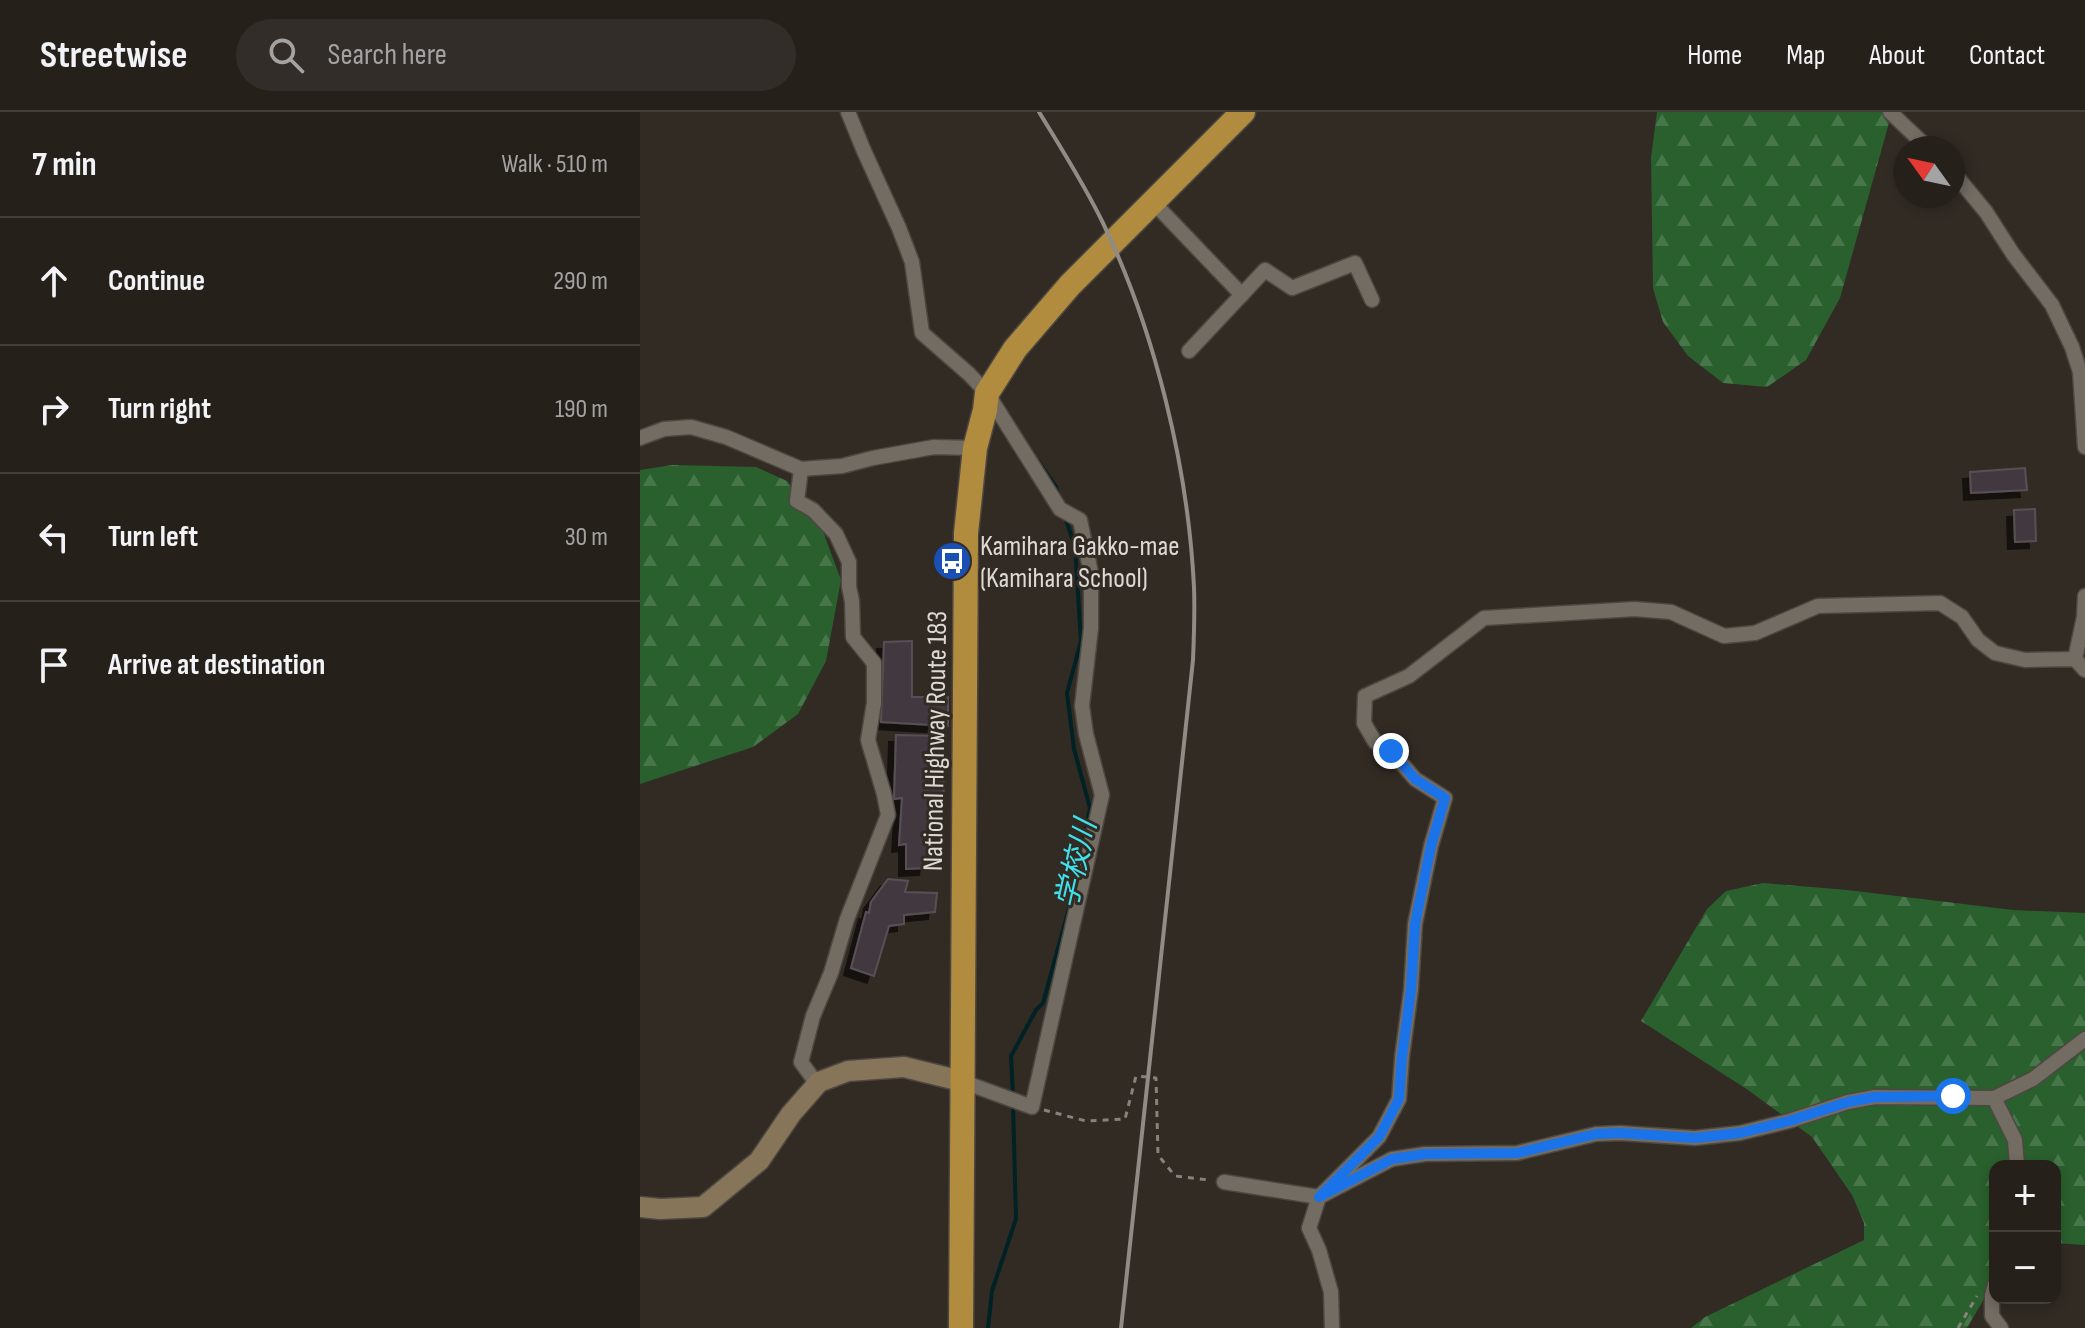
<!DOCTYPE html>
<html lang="en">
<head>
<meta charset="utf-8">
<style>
	:root { --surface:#26201b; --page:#322d28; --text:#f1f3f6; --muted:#a4a3a3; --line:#423e3a }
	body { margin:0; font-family:"Sofia Sans Condensed","Noto Sans JP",sans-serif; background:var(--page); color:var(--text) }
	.controls { position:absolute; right:24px; bottom:24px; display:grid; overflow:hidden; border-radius:16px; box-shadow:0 4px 12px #0003 }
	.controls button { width:72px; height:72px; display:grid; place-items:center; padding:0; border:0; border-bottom:2px solid var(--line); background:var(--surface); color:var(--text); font:40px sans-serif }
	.compass { position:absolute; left:1253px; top:24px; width:72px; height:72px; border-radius:50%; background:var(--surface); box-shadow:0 4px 12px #0003; rotate:303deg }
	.stop { position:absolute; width:24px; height:24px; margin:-18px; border:6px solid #1a73e8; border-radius:50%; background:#fff }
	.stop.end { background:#1a73e8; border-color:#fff; box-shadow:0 2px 8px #0008 }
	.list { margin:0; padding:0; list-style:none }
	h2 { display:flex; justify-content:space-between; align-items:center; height:104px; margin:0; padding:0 32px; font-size:34px }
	h2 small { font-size:26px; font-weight:400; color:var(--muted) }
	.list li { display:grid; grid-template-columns:52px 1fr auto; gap:24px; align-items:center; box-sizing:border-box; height:128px; padding:0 32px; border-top:2px solid var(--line) }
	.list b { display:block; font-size:30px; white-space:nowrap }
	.list em { font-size:26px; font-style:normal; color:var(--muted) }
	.icon { flex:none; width:44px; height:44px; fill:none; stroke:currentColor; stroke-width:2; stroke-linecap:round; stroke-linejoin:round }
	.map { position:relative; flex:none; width:1445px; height:1216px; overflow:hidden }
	header { display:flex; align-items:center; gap:48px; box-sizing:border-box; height:112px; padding:0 40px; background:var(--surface); border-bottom:2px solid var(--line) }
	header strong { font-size:38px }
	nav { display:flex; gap:44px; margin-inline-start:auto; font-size:28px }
	.search { width:560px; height:72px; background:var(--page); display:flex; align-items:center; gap:20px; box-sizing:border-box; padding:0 28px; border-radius:44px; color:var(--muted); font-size:30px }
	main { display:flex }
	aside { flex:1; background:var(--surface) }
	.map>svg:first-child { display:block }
</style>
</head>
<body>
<header>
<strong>Streetwise</strong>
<div class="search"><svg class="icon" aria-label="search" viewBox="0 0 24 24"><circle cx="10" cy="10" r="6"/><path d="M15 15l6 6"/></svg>Search here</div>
<nav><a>Home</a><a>Map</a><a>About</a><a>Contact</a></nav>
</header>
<main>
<aside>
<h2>7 min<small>Walk · 510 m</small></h2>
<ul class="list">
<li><svg class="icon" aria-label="ahead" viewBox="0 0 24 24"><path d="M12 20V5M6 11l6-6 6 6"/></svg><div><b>Continue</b></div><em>290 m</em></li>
<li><svg class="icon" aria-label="right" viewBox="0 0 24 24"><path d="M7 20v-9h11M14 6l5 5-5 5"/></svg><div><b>Turn right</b></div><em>190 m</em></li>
<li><svg class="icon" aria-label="left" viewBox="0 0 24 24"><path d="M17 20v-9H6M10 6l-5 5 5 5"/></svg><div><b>Turn left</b></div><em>30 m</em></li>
<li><svg class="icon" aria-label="arrive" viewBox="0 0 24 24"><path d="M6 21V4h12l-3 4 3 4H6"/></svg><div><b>Arrive at destination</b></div></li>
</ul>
</aside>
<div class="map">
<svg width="1445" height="1216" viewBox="0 0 1445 1216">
	<defs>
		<pattern id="forest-firs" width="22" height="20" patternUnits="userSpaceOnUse" patternTransform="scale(2)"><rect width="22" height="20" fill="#29602d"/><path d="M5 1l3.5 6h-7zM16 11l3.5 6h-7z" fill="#48764b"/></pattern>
		<filter id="shadow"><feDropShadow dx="-7" dy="7" stdDeviation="0" flood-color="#0009"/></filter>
	</defs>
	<rect width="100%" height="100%" fill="#322b24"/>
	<g fill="url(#forest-firs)">
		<polygon points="1017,0 1252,0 1200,186 1166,248 1127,275 1083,271 1048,244 1023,210 1013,176 1011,45"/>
		<polygon points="32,353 116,355 147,369 177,403 201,468 186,549 158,602 113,635 0,672 0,358"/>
		<polygon points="1123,771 1207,778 1373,798 1445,801 1445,1133 1415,1131 1415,1054 1355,1054 1355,1168 1327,1216 1051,1216 1065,1205 1224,1128 1224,1111 1212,1083 1172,1025 1108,978 1001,909 1067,797 1086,779"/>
	</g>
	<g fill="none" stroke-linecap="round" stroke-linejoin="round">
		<g stroke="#002224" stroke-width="4">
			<polyline points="398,349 416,375 419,385"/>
			<polyline points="373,983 371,944 396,898 403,891 431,789 450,696 434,637 427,581 441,529 435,435 425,405"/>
			<polyline points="348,1216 352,1179 376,1107 373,992"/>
		</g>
	</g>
	<g fill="#42393f" stroke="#595056" stroke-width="2" filter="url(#shadow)">
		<polygon points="1385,356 1387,378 1331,381 1330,360"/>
		<polygon points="1395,397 1396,429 1375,430 1374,398"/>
		<polygon points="272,529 272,585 308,585 308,614 241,610 244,530"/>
		<polygon points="256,623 304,624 303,735 289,735 286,756 266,757 266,732 259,733 262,686 254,687"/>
		<polygon points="248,767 268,769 265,780 297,781 295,800 264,803 264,812 249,814 234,864 211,856 226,800 229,801 231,790"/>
	</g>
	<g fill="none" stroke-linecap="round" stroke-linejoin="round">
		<defs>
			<g id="street">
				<polyline points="208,0 224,39 259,116 272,150 282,221 329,262 347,281 420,397 440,408 451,461 451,516 442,594 446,622 462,683 392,995 321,969"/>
				<polyline points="1250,0 1288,36"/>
				<polyline points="1313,60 1346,100 1373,142 1412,193 1432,235 1440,260 1445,335"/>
				<polyline points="513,90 602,183"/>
				<polyline points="549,239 625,158 652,176 715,151 732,188"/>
				<polyline points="0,326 24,317 51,315 86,325 161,357 202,354 233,346 294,335 335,336"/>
				<polyline points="161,357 157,389 173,398 196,422 209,450 209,475 212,489 213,525 234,551 234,591 228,628 244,682 248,703 207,807 191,861 173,904 161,950 177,972"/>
				<polyline points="1435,547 1444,505 1445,484"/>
				<polyline points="1354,986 1375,1028 1377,1054"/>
				<polyline points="584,1070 679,1085 752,1047 785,1042 877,1041 956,1022 980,1021 1055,1026 1100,1021 1149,1009 1208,990 1235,985 1354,986 1393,967 1445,927"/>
				<polyline points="1355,1172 1352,1183 1352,1204 1361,1216"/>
				<polyline points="692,1216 691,1180 679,1138 669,1116 679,1085 739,1025 759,987 762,945 771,878 775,812 791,734 805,686 775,667 751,639 735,630 724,611 725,584 769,564 844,506 995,497 1031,500 1084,524 1115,521 1178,494 1300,491 1322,505 1338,528 1355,541 1385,548 1435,547 1445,558"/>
			</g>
			<polyline id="secondary" points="0,1095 20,1097 63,1095 119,1049 151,1002 179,970 208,959 264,955 321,969"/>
			<polyline id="highway" points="321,1216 326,421 335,336 345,298 347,281 375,237 430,173 603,0"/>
		</defs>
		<use href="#street" stroke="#4d4741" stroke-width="17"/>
		<use href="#secondary" stroke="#4d4741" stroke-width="23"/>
		<use href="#highway" stroke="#4d4741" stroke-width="27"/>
		<g stroke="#87827c" stroke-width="3" stroke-dasharray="6 6" stroke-linecap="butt">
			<polyline points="404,998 446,1009 485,1007 496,964 516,966 518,1043 535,1064 569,1068"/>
			<polyline points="1318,1216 1337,1184"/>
		</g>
		<use href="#street" stroke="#736c63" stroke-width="14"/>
		<use href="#secondary" stroke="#867558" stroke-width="20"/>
		<use href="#highway" stroke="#b18b3e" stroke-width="24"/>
		<path stroke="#918b85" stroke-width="4" d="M 399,0 C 421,36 444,72 463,111 C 515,219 548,355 554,475 C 555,499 554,524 553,548 L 481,1216"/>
	</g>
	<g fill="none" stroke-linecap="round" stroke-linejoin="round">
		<polyline stroke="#1a73e8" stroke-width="10" points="751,639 775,667 805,686 791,734 775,812 771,878 762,945 759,987 739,1025 679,1085 752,1047 785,1042 877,1041 956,1022 980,1021 1055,1026 1100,1021 1149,1009 1208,990 1235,985 1313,984"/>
	</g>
	<defs>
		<symbol id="bus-disc" viewBox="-11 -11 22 22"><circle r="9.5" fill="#1a4fb4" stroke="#322b24"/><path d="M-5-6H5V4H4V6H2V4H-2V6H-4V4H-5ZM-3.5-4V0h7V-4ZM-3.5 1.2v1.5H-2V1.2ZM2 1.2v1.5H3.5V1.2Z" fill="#fff"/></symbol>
	</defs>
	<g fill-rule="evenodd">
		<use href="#bus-disc" x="290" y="427" width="44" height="44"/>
	</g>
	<g text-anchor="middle" stroke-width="6" stroke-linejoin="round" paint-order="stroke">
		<g font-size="28" fill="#ddd9d4" stroke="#322b24" text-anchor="start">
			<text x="340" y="443">Kamihara Gakko-mae<tspan x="340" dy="32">(Kamihara School)</tspan></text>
		</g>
		<g font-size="28" fill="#ddd9d4" stroke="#322b24">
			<text transform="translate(294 629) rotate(-89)" y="10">National Highway Route 183</text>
		</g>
		<g font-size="30" font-style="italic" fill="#3fe1eb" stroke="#322b24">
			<text transform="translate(436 752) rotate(-77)" y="10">学校川</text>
		</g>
	</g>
</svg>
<div class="controls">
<button>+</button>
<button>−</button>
</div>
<svg class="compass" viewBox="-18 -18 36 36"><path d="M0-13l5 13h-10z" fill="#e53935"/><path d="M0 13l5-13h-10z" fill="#a4a3a3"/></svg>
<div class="stop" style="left:1313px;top:984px"></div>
<div class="stop end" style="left:751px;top:639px"></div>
</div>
</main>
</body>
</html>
